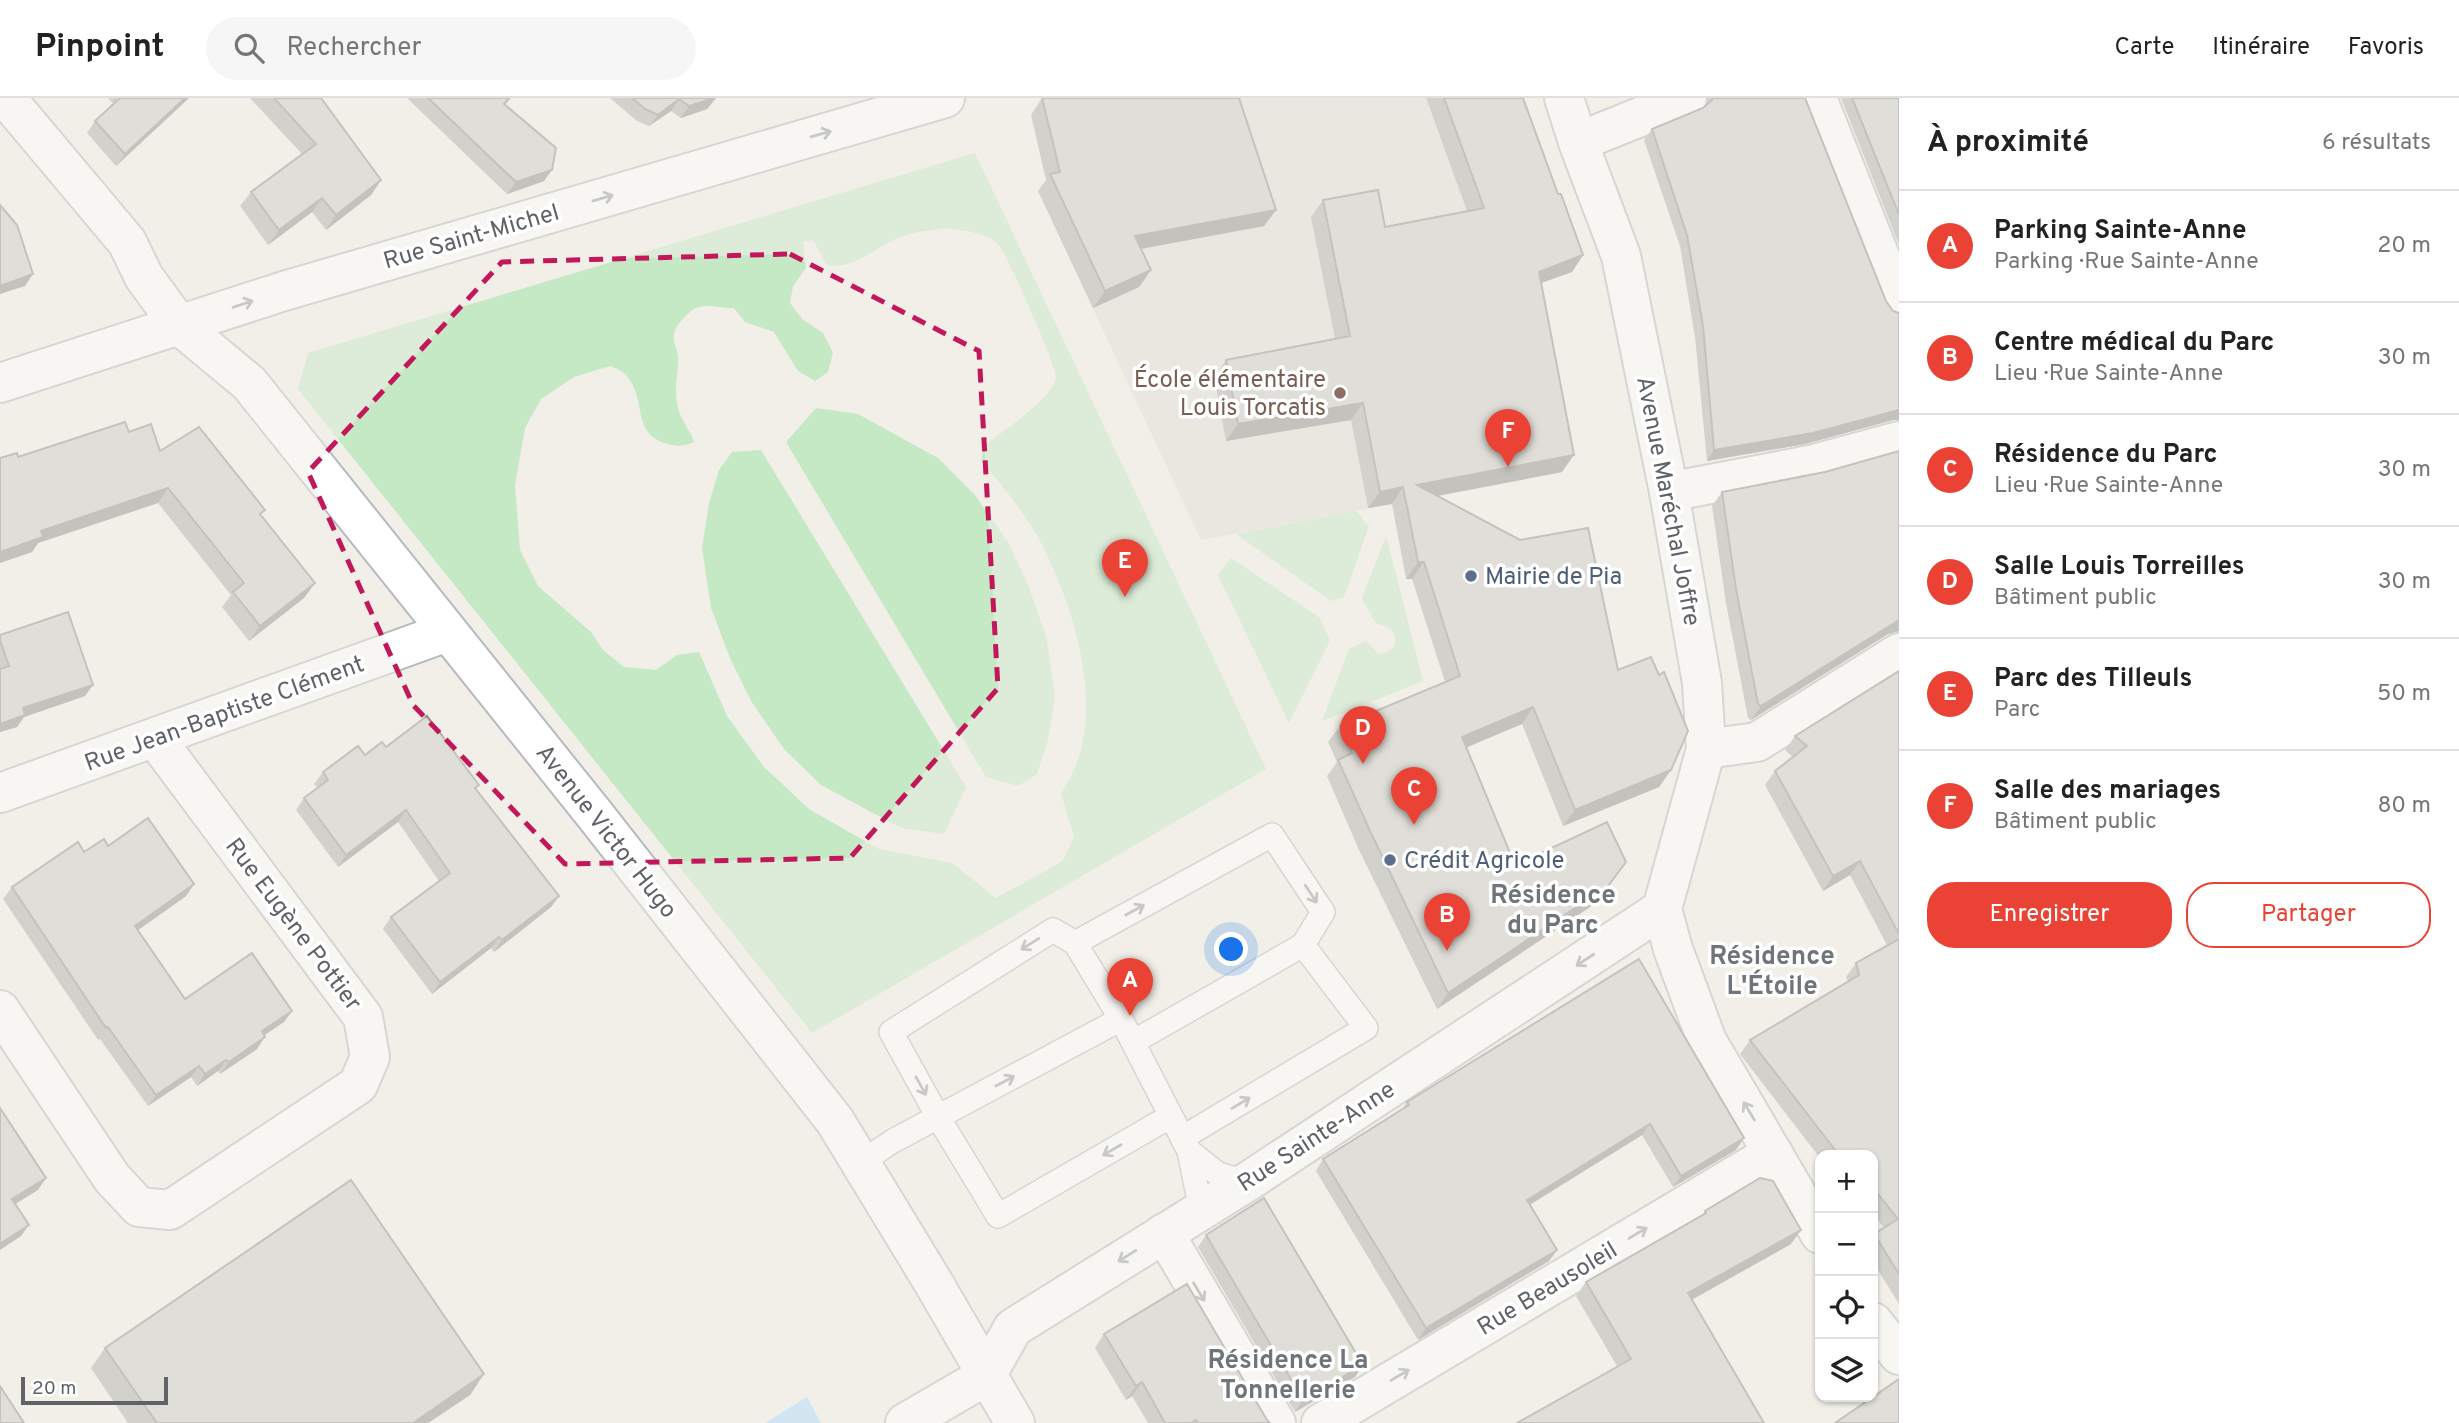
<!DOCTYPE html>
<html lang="fr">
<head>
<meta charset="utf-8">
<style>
	:root { --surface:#fff; --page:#f6f6f6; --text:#222; --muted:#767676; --line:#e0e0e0; --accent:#ea4335 }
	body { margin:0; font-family:Overpass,sans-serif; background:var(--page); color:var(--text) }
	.controls { position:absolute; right:21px; bottom:21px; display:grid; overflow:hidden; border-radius:14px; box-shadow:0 2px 5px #0004 }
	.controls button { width:63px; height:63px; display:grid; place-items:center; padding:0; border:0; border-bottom:2px solid var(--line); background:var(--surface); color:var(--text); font:35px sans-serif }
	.scale { position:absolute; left:21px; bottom:18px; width:147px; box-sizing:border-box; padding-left:7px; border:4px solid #5f6368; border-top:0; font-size:19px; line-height:24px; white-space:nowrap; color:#5f6368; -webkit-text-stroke:5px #fff; paint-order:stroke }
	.you { position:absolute; left:1232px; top:852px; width:24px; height:24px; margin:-18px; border:5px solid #fff; border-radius:50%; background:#1a73e8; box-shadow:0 0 0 10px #1a73e833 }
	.badge { display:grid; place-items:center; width:46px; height:46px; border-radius:50%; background:var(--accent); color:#fff; font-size:23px; font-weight:700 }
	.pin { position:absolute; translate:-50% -58px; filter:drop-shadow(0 2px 4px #0008) }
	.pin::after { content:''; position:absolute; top:37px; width:24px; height:21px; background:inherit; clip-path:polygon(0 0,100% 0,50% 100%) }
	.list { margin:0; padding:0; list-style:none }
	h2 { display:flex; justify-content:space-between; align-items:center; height:91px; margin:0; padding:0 28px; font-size:30px }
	h2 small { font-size:23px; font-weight:400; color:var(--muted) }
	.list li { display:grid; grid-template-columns:46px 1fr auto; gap:21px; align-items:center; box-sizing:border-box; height:112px; padding:0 28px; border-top:2px solid var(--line) }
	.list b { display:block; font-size:26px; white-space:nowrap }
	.list p { margin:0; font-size:23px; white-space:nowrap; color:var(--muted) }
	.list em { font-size:23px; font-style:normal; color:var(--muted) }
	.actions { display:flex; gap:14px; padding:21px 28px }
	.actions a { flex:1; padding:16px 0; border:2px solid var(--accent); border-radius:28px; text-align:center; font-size:24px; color:var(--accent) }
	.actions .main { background:var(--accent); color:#fff }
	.icon { flex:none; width:38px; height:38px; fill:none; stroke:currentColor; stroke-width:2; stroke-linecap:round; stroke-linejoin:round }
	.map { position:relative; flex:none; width:1899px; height:1325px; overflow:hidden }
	header { display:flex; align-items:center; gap:42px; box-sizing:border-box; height:98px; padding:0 35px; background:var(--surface); border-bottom:2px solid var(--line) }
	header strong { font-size:33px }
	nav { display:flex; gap:38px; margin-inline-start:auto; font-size:24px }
	.search { width:490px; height:63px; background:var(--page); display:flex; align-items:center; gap:18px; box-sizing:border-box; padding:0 24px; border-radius:38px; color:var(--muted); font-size:26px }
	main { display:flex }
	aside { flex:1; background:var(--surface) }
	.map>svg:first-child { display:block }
</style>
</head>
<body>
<header>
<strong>Pinpoint</strong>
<div class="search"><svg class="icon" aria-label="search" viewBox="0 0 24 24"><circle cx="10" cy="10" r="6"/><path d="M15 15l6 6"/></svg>Rechercher</div>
<nav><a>Carte</a><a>Itinéraire</a><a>Favoris</a></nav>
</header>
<main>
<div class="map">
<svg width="1899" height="1325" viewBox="0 0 1899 1325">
	<rect width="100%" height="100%" fill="#f1efe8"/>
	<polygon fill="#e1ded6" points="1221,0 1426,0 1498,199 1532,216 1562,374 1201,442 1038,93 1079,83"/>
	<g fill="#c5e8c5" fill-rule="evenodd">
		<path d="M 975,55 L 1266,671 L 812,935 L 298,291 L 308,255 ZM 944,130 C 959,132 988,134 999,147 C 1007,157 1057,269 1056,279 C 1054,300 1001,334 984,348 L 981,363 C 1003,388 1025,415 1041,445 C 1077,514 1111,626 1061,695 L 1074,739 L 1063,763 L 996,800 L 952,765 L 879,751 L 809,711 L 764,669 L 727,618 L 699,554 L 677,557 L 656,572 L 624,569 L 603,552 L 591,534 L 538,488 L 520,452 L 515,387 L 525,330 L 541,301 L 574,279 L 610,268 C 615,270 621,272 625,276 C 648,299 630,337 668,346 C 679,349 684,348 694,344 C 690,332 681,322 678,310 C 674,292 677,283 678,266 C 680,247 664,240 683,221 C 687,217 691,212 696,210 C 709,205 720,211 734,210 L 745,224 L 774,234 L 798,273 L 815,283 L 828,274 L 833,255 L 823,235 L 802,221 L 790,205 L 793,188 L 806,170 L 803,144 L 813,142 L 826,166 C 851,174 874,150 896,141 C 910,134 928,133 944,130 Z"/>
		<polygon points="816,310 858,316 938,360 974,396 1008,444 1028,487 1046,538 1055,597 1048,642 1037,676 1018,688 986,679 786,344"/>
		<polygon points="761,352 966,689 944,736 901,730 821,687 784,651 751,603 730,560 711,510 702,450 709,405 719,372 732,354"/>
		<polygon points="1356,413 1369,428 1344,499 1331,503 1236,436"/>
		<path d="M 1386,438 L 1423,583 L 1322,623 L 1349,551 L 1366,543 L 1378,556 C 1403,555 1401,527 1376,526 L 1362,500 Z"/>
		<polygon points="1231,460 1320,520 1330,543 1289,625 1218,477"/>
	</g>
	<polygon fill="#aadaff" points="807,1299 821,1325 765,1325"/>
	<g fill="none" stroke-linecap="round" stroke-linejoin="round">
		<defs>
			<g id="service">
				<polyline points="1075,845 1272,737 1323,814 1303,847 1133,944"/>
				<polyline points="1171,1018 998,1118 938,1019 891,934 1053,832 1075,845 1121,921 1189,1053"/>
				<polyline points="1182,1040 1366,930 1303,847"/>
				<polyline points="860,1065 893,1043 1121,921"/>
				<polyline points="1201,1112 1189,1053 1218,1076 1247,1084"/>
			</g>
			<g id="minor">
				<polyline points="1564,0 1578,44 1621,158 1669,394 1702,585 1706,651 1662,811 1673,851 1707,943 1820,1136"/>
				<polyline points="1817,0 1899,206"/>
				<polyline points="1578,44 1687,0"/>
				<polyline points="0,285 284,193 945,0"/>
				<polyline points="1669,394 1810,367 1899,343"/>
				<polyline points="1706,651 1757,644 1899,555"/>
				<polyline points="0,695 447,534"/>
				<polyline points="0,912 112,1080 139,1109 170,1112 358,987 370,959 363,919 155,640"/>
				<polyline points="1164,1135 1276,1325"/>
				<polyline points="1873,1224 1899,1257"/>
				<polyline points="905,1325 986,1278 1013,1230 1247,1084 1662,811"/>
				<polyline points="1321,1325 1773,1055"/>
			</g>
			<polyline id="secondary" points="6,0 127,144 144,179 179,227 249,285 595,717 835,1023 933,1184 1015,1325"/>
		</defs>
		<use href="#service" stroke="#b5b8bc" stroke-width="26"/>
		<use href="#minor" stroke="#b5b8bc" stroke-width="42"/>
		<use href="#secondary" stroke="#b6babf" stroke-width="42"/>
		<use href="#service" stroke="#fff" stroke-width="23"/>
		<use href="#minor" stroke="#fff" stroke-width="38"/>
		<use href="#secondary" stroke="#fff" stroke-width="38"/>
	</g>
	<g fill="#afaea9">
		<polygon points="108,0 189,0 116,68 87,35 95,23 114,6"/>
		<polygon points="250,0 321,0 381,82 371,97 326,132 312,114 268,147 240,108 251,94 302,56"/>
		<polygon points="407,0 511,0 505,7 544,83 507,96"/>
		<polygon points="610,0 716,0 707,11 681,20 671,13 649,28 637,23"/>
		<polygon points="1042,0 1276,112 1264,128 1141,151 1151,172 1139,189 1093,210 1038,93 1046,82 1031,17"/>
		<polygon points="1426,0 1523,0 1558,96 1583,157 1572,174 1541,185 1562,374 1437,398 1618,572 1671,672 1659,689 1563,728 1522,626 1466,649 1515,767 1626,764 1596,805 1437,911 1359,752 1327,678 1337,664 1328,644 1340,628 1445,584 1412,481 1406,481 1392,406 1368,410 1351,322 1226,343 1214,279 1226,262 1335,241 1311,119 1323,102 1385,129 1467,113"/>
		<polygon points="1708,0 1805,0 1886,203 1893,213 1899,215 1899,322 1893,322 1805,346 1707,363 1695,239 1680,148 1644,42 1652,31 1703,10 1707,6"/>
		<polygon points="1841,0 1899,0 1899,147"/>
		<polygon points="129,334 261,418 315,485 304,500 249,543 222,509 231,497 158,405 38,445 32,454 0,465 0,360 18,359"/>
		<polygon points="1825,374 1899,533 1888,536 1751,622 1748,620 1726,505 1712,408 1722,394"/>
		<polygon points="0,537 85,598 24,619 17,629 0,634"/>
		<polygon points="1899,573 1899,1206 1873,1164 1873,1138 1884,1130 1873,1116 1873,1057 1820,1057 1820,1060 1740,956 1750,942 1848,884 1846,879 1856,865 1887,847 1850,777 1823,793 1765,687 1775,673 1793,659 1785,652 1795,638"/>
		<polygon points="386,649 479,687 476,691 559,798 551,809 494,854 491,850 432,896 383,831 391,819 439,783 398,724 338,769 296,712 304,700 318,690 314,686 323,674"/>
		<polygon points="108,748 194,786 186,798 138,832 185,901 292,913 284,924 264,937 257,951 220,976 218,973 197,988 191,979 148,1008 100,941 98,942 3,801 12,789 84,754"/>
		<polygon points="1639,861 1736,1052 1673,1089 1642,1037 1530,1107 1557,1152 1549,1163 1418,1242 1316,1073 1323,1061 1402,1011 1407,1004"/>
		<polygon points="1705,1113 1791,1146 1692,1202 1764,1325 1617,1268 1576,1198 1586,1184 1702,1118"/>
		<polygon points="1206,1137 1363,1267 1355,1279 1295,1314 1198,1149"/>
		<polygon points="1104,1236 1267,1322 1270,1325 1148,1325 1132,1298 1126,1302 1095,1250"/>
		<polygon points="105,1250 484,1276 470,1297 428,1325 128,1325 91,1270"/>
	</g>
	<g fill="#8f8d8a">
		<polygon points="185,0 189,0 116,68 125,56"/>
		<polygon points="714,0 716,0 707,11 681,20 689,8"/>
		<polygon points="679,1 671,13 649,28 658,17"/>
		<polygon points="552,72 544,83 507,96 516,84"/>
		<polygon points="381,82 371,97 326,132 336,117"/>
		<polygon points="322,100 312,114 268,147 279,132"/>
		<polygon points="1276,112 1264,128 1123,154 1135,138"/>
		<polygon points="1583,157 1572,174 1527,190 1539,174"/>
		<polygon points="1151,172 1139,189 1093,210 1105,193"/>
		<polygon points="33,176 25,188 0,196 0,188"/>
		<polygon points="1363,305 1351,322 1226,343 1238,326"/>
		<polygon points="1899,312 1899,322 1893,322 1805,346 1707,363 1714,352"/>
		<polygon points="1574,357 1562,374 1405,404 1417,387"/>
		<polygon points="1403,389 1392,406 1368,410 1380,394"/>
		<polygon points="168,390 158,405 38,445 32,454 0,465 0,454 41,433"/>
		<polygon points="1418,464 1424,464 1412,481 1406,481"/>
		<polygon points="315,485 304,500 249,543 260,528"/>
		<polygon points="1899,522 1899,533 1888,536 1751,622 1761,608"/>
		<polygon points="93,587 85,598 24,619 17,629 0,634 0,626 23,610"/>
		<polygon points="1533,609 1522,626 1451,656 1462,639"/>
		<polygon points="1671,672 1659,689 1563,728 1575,712"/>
		<polygon points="406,712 398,724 338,769 346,757"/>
		<polygon points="1860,763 1850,777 1823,793 1833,778"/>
		<polygon points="1626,764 1596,805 1437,911 1448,895"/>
		<polygon points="194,786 186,798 127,840 135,828"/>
		<polygon points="559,798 551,809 494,854 502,842"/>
		<polygon points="499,839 491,850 432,896 440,884"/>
		<polygon points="292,913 284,924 253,945 262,933"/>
		<polygon points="265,939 257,951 220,976 229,964"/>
		<polygon points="226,962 218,973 197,988 205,976"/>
		<polygon points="199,968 191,979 148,1008 156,997"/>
		<polygon points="1650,1026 1642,1037 1519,1113 1527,1102"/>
		<polygon points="1744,1040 1736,1052 1673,1089 1681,1078"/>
		<polygon points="46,1080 38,1092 4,1113 12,1101"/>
		<polygon points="29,1127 21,1138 0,1152 0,1146"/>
		<polygon points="1801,1132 1791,1146 1678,1209 1688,1195"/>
		<polygon points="1557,1152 1549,1163 1418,1242 1426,1230"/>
		<polygon points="1363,1267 1355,1279 1295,1314 1303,1302"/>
		<polygon points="484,1276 470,1297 428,1325 413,1325"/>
		<polygon points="1142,1284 1132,1298 1126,1302 1136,1288"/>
	</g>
	<g fill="#cccac5" stroke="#8f8d8a" stroke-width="2">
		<polygon points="120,0 185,0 125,56 95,23"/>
		<polygon points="274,0 321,0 381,82 336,117 322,100 279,132 251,94 316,46"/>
		<polygon points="428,0 509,0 504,6 556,50 552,72 516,84"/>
		<polygon points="632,0 714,0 689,8 679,1 658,17 645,11"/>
		<polygon points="1042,0 1239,0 1276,112 1135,138 1151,172 1105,193 1050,76 1060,74"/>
		<polygon points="1444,0 1523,0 1558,96 1561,96 1583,157 1539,174 1574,357 1417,387 1520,442 1588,430 1618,572 1651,559 1659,577 1664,574 1688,633 1671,672 1575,712 1533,609 1462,639 1515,767 1607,724 1626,764 1608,788 1448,895 1371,735 1338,662 1352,655 1340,628 1460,578 1424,464 1418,464 1403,389 1380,394 1363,305 1238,326 1226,262 1350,238 1323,102 1378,92 1385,129 1484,110"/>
		<polygon points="1713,0 1805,0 1886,203 1893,213 1899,215 1899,312 1813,335 1714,352 1703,228 1687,137 1652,31 1703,10 1712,2"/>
		<polygon points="1852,0 1899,0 1899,117"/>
		<polygon points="0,107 17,127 33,176 0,188"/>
		<polygon points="125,324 129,334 151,326 160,353 199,329 265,412 260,416 315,485 260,528 233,494 244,485 168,390 41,433 43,439 0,454 0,360 17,355 18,359"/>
		<polygon points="1899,353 1899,522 1761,608 1758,606 1736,491 1722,394 1825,374"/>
		<polygon points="68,514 93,587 23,610 25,617 0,626 0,571 9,568 0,542 0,537"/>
		<polygon points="1899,573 1899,836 1860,763 1833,778 1775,673 1807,648 1795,638"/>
		<polygon points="427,618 479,687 475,690 559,798 502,842 499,839 440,884 391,819 450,775 406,712 346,757 304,700 328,682 323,674 358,648 365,657 382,644 386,649"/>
		<polygon points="148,720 194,786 135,828 185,901 252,855 292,913 262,933 265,939 229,964 226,962 205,976 199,968 156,997 108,929 106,930 12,789 78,744 84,754 104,741 108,748"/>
		<polygon points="1899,841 1899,1176 1874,1136 1898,1121 1873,1090 1873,1057 1839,1057 1750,942 1859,877 1856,865"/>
		<polygon points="1639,861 1744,1040 1681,1078 1650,1026 1527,1102 1557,1152 1426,1230 1323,1061 1409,1007 1407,1004"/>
		<polygon points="0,1010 46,1080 12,1101 29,1127 0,1146"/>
		<polygon points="1760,1080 1773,1083 1801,1132 1688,1195 1764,1325 1517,1325 1631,1261 1586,1184 1706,1115 1705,1113"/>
		<polygon points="351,1082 484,1276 413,1325 157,1325 105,1250"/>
		<polygon points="1264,1100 1363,1267 1303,1302 1206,1137"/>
		<polygon points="1187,1186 1267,1322 1270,1325 1198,1325 1196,1322 1191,1325 1165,1325 1142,1284 1136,1288 1104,1236"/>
		<polygon points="1899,1281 1899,1325 1835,1325"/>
		<polygon points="0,1288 24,1325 0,1325"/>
	</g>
	<defs><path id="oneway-shaft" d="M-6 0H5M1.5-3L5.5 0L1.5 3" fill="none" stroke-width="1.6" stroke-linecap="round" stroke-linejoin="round" transform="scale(1.75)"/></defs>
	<g stroke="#979a9d">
		<use href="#oneway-shaft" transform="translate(821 36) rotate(-16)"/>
		<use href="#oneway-shaft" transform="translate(603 100) rotate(-16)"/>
		<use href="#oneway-shaft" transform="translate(243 206) rotate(-18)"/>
		<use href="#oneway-shaft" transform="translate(1311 796) rotate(57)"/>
		<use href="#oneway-shaft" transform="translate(1135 812) rotate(-29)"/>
		<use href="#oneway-shaft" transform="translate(1030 846) rotate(148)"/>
		<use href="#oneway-shaft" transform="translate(1585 862) rotate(147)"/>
		<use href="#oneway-shaft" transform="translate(1005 983) rotate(-28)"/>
		<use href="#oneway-shaft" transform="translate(921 988) rotate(61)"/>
		<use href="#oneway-shaft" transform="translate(1241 1005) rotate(-31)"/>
		<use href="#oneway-shaft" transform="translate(1749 1013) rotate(-121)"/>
		<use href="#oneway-shaft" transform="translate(1112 1052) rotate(150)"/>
		<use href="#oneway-shaft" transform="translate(1638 1135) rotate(-31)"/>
		<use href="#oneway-shaft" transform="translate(1127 1158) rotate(148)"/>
		<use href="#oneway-shaft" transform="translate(1199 1194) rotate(59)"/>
		<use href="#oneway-shaft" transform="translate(1400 1277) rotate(-31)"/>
	</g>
	<path d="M0 0H1899V1325H0ZM 790,156 L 979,253 L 998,590 L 850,760 L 565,766 L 413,607 L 308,374 L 502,164 Z" fill="#f1efe8" fill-opacity=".55" fill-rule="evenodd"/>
	<path fill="none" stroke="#c2185b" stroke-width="5" stroke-dasharray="14 9" stroke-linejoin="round" d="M 790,156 L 979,253 L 998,590 L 850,760 L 565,766 L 413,607 L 308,374 L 502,164 Z"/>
	<circle fill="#8d6e63" stroke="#fff" stroke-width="2.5" cx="1340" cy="295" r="7"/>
	<g fill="#5c6f8a" stroke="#fff" stroke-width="2.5">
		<circle cx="1471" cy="478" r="7"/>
		<circle cx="1390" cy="762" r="7"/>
	</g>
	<g text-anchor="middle" stroke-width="7" stroke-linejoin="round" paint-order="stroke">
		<g font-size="24" fill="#5f6368" stroke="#fff">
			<text transform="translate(471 138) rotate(-16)" y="8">Rue Saint-Michel</text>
			<text transform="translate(1669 403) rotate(79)" y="8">Avenue Maréchal Joffre</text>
			<text transform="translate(224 615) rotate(-20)" y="8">Rue Jean-Baptiste Clément</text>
			<text transform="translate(607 733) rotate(52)" y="8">Avenue Victor Hugo</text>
			<text transform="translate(294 826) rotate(53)" y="8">Rue Eugène Pottier</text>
			<text transform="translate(1316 1038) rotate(-33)" y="8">Rue Sainte-Anne</text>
			<text transform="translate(1547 1190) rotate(-31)" y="8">Rue Beausoleil</text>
		</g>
		<g font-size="24" fill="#785e54" stroke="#fff" text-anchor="end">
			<text x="1326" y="289">École élémentaire<tspan x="1326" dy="28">Louis Torcatis</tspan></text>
		</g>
		<g font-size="24" fill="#4e5e75" stroke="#fff" text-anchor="start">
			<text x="1485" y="486">Mairie de Pia</text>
			<text x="1404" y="770">Crédit Agricole</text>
		</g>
		<g font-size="26" font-weight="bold" fill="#70757a" stroke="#fff">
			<text x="1553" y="805">Résidence<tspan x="1553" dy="30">du Parc</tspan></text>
			<text x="1772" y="866">Résidence<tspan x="1772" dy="30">L'Étoile</tspan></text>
			<text x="1288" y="1270">Résidence La<tspan x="1288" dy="30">Tonnellerie</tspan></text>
		</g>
	</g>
</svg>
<div class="controls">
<button>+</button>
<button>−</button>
<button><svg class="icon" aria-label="locate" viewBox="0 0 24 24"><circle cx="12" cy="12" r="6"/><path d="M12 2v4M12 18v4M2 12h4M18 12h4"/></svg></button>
<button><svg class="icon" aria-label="layers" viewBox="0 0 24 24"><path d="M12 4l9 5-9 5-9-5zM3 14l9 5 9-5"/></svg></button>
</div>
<div class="scale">20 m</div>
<div class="you"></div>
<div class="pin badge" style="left:1130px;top:918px">A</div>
<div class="pin badge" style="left:1447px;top:853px">B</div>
<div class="pin badge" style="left:1414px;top:727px">C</div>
<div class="pin badge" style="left:1363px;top:666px">D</div>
<div class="pin badge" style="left:1125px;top:499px">E</div>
<div class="pin badge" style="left:1508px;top:369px">F</div>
</div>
<aside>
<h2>À proximité<small>6 résultats</small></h2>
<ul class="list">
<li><span class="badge">A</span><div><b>Parking Sainte-Anne</b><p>Parking · Rue Sainte-Anne</p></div><em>20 m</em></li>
<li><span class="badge">B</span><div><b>Centre médical du Parc</b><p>Lieu · Rue Sainte-Anne</p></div><em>30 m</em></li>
<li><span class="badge">C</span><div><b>Résidence du Parc</b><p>Lieu · Rue Sainte-Anne</p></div><em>30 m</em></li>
<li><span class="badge">D</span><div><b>Salle Louis Torreilles</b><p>Bâtiment public</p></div><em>30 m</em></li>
<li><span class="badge">E</span><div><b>Parc des Tilleuls</b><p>Parc</p></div><em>50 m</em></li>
<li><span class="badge">F</span><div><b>Salle des mariages</b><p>Bâtiment public</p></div><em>80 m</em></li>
</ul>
<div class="actions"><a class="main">Enregistrer</a><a>Partager</a></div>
</aside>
</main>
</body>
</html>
